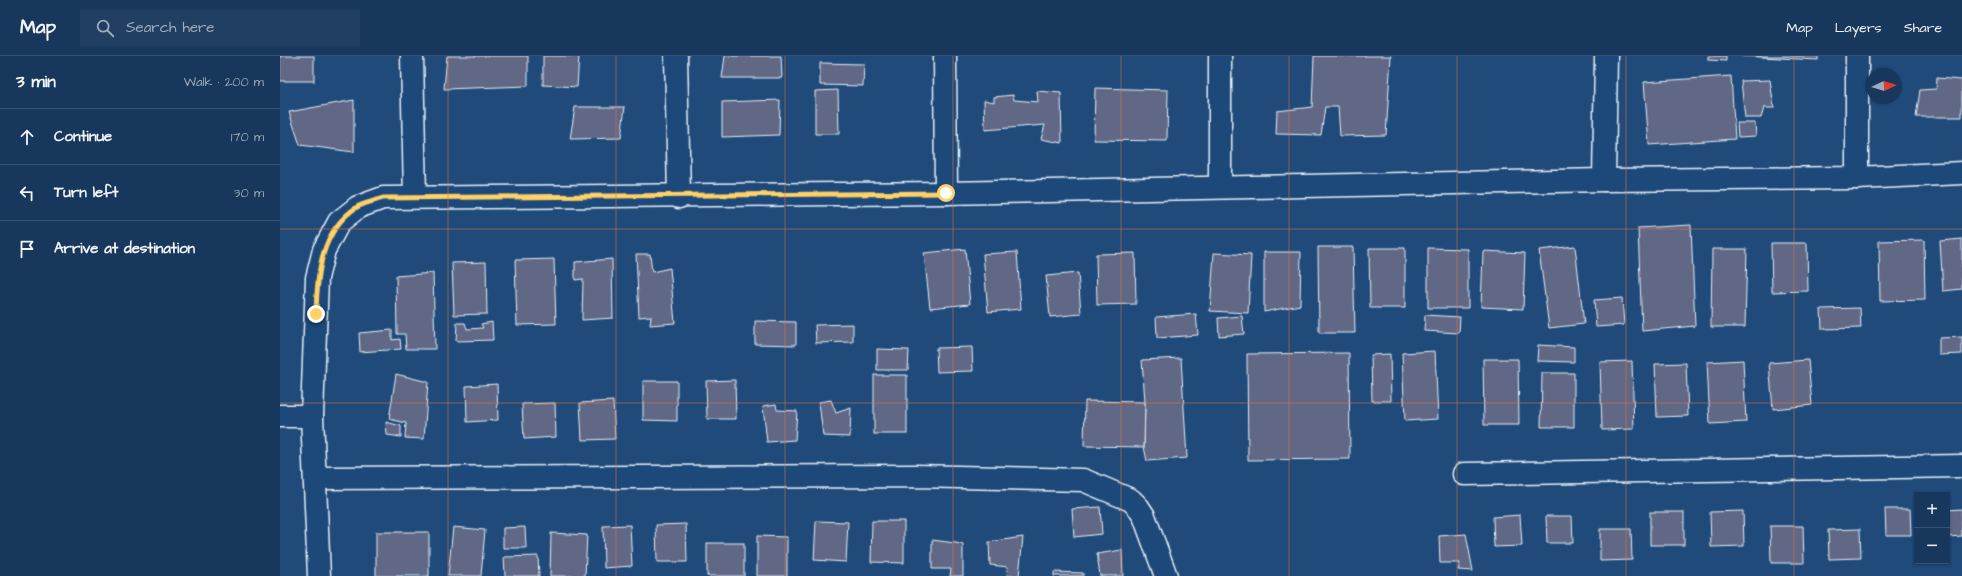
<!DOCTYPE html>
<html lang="en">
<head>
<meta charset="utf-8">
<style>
	:root { --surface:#17385c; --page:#203f62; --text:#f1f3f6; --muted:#9eacbb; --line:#365272 }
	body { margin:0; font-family:"Architects Daughter",sans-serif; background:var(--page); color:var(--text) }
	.controls { position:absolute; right:12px; bottom:12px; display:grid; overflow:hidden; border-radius:0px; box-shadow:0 1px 3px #0004 }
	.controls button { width:36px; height:36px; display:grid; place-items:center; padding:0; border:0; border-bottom:1px solid var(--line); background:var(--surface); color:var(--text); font:20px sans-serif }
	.compass { position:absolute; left:1586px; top:12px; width:36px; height:36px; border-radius:50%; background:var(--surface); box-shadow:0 1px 3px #0004; rotate:86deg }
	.stop { position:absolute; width:12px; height:12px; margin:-9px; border:3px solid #ffd166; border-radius:50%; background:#fff }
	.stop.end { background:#ffd166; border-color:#fff; box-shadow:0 1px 4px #0008 }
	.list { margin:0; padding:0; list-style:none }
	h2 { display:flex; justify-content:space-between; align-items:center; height:52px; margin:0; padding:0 16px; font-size:17px }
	h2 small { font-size:13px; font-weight:400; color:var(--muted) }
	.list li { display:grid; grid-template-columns:26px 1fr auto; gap:12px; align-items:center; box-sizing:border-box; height:56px; padding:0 16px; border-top:1px solid var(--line) }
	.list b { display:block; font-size:15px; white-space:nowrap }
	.list em { font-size:13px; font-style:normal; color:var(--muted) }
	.icon { flex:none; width:22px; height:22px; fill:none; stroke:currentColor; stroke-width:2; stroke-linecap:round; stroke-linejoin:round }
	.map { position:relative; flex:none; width:1682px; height:520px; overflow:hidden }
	header { display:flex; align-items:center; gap:24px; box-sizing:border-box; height:56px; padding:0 20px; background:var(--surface); border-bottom:1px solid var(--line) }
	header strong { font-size:19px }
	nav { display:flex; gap:22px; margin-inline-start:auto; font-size:14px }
	.search { width:280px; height:36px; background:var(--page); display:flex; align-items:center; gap:10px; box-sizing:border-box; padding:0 14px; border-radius:0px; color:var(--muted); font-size:15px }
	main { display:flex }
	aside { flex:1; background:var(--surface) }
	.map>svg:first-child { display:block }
</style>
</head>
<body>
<header>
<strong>Map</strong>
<div class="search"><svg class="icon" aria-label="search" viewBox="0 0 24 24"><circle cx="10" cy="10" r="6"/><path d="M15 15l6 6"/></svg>Search here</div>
<nav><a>Map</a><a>Layers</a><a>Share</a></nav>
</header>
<main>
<aside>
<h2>3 min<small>Walk · 200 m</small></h2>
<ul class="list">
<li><svg class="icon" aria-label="ahead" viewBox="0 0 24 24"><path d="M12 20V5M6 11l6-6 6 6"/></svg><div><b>Continue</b></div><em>170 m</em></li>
<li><svg class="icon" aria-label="left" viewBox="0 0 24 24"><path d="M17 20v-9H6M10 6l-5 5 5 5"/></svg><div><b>Turn left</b></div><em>30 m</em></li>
<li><svg class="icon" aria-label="arrive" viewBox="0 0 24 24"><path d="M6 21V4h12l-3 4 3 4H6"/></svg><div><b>Arrive at destination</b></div></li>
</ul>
</aside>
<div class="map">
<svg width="1682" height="520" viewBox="0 0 1682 520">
	<rect width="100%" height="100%" fill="#1f4a7a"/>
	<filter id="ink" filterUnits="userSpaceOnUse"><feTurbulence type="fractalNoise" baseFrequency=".025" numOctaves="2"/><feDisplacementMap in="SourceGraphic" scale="8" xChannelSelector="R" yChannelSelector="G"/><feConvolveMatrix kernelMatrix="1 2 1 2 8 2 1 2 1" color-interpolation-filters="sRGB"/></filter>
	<g filter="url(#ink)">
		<g fill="#616886" stroke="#e8f1f8">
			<rect x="0" y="0" width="34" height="25"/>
			<polygon points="167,0 248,0 248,30 164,33"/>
			<polygon points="263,0 299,0 297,31 263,29"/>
			<polygon points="445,0 501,0 502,22 442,22"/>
			<polygon points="1034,0 1111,0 1106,79 1060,80 1058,51 1045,51 1041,79 996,78 997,55 1032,51"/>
			<polygon points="1428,0 1446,0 1446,5 1428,4"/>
			<polygon points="1462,0 1538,0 1538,4"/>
			<polygon points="540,7 584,8 583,30 540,29"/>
			<polygon points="1451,20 1455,83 1369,89 1364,26"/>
			<polygon points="1657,22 1682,24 1682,61 1636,61 1640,34 1656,33"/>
			<polygon points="1490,24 1494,52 1484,52 1481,62 1465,62 1461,25"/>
			<polygon points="815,32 888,34 887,85 814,84"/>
			<polygon points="558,34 559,78 535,78 535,35"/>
			<polygon points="757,35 781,37 782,87 761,83 765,69 705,74 704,44 714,46 714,41 733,39 734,44 758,46"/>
			<polygon points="74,44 74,96 20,89 9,56"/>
			<polygon points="500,44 499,79 442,81 442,46"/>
			<polygon points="295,51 345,51 341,82 290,83"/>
			<polygon points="1457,67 1475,67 1476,80 1458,81"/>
			<polygon points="1411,169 1415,270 1362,275 1358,172"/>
			<polygon points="1682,183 1682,233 1663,235 1660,185"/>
			<polygon points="1644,184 1645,244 1600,245 1599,185"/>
			<polygon points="1491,187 1527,187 1528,235 1492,236"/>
			<polygon points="1295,190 1304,268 1269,272 1259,194"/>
			<polygon points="1038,191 1073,191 1075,277 1039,277"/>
			<polygon points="1089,192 1125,192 1125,252 1090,252"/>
			<polygon points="1148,192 1188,193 1188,252 1148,252"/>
			<polygon points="685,193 690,248 650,252 644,197"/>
			<polygon points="1432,193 1467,193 1465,271 1431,271"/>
			<polygon points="1203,195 1245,197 1243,253 1201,251"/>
			<polygon points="737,196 741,253 708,256 703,198"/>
			<polygon points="984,196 1021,196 1020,249 984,256"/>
			<polygon points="855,197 856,248 817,249 816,198"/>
			<polygon points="934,197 971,199 968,257 930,255"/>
			<polygon points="356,198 370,198 372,216 390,212 395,267 370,269 371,260 359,261"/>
			<polygon points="274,203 276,268 237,269 235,204"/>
			<polygon points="332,203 333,262 302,264 303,223 295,224 295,206"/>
			<polygon points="206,206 207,258 174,259 172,207"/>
			<polygon points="153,217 155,293 126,293 125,278 117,278 116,220"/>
			<polygon points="798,217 801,258 770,261 766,220"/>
			<polygon points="1342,242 1344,269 1316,271 1314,244"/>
			<polygon points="1580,252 1581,272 1542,273 1541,253"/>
			<polygon points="916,258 918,279 877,282 876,261"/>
			<polygon points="1145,259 1180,261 1179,277 1144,275"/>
			<polygon points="962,260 964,278 939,280 938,262"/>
			<polygon points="475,265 516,266 516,289 475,288"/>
			<polygon points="212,266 213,284 176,285 177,267 185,267 187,273 203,272 201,268"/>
			<polygon points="573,268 573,286 536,287 535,269"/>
			<polygon points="112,274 112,284 120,283 121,293 80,296 79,277"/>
			<polygon points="1682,281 1682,298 1659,299 1659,282"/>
			<polygon points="1258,289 1294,291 1294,306 1257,305"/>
			<polygon points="692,291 693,315 657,316 656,292"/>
			<polygon points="597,293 629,294 628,314 597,314"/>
			<polygon points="1155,295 1158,363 1125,365 1122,297"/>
			<polygon points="1069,297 1070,403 968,404 967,298"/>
			<polygon points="1110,298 1111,345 1092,345 1091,299"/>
			<polygon points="901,302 907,402 867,405 864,391 865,346 862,304"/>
			<polygon points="1203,303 1238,303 1239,369 1204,369"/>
			<polygon points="1463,304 1466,366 1430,368 1427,306"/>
			<polygon points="1528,304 1532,349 1493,353 1489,307"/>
			<polygon points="1352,305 1354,373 1322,374 1320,306"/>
			<polygon points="1406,307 1408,360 1377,361 1375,308"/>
			<polygon points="1262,317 1294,317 1294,371 1261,371"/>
			<polygon points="116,318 148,326 144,383 125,382 126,367 109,363"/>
			<rect x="594" y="319" width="33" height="59"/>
			<polygon points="455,324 456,363 427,363 426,325"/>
			<polygon points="363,325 397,325 397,365 363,364"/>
			<polygon points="217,328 218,364 187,366 186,330"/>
			<polygon points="551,344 556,357 571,352 570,381 543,380 539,346"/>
			<polygon points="333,345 335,383 302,384 300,347"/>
			<polygon points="805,345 865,346 864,391 804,390"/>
			<polygon points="275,347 276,381 244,383 242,348"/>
			<polygon points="496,348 497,354 517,355 515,384 487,386 483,350"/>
			<polygon points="106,366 121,370 121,381 107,379"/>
			<polygon points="820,451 822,478 794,481 792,453"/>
			<polygon points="1605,453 1630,453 1631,479 1606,479"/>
			<polygon points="1682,453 1682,480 1667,481 1667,454"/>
			<polygon points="1463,455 1464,490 1431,491 1430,456"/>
			<rect x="1370" y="456" width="34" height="33"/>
			<polygon points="1240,459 1242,490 1214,491 1213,461"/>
			<polygon points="1266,460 1292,460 1293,487 1267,487"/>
			<polygon points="536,465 568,466 566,506 534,504"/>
			<polygon points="592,465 624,465 624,507 591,506"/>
			<polygon points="406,468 407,506 377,506 376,469"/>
			<polygon points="350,469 352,510 324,512 323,470"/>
			<polygon points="1490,470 1523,470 1524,507 1491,507"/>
			<polygon points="173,471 205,474 201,520 168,520"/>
			<polygon points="245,471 246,492 223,492 223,472"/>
			<polygon points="1320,473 1351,473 1352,504 1320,505"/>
			<polygon points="1580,473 1581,502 1549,503 1548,474"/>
			<rect x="96" y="476" width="53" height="44"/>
			<polygon points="271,477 307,479 305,520 270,520"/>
			<polygon points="1186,478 1193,515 1178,514 1180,507 1160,507 1159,480"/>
			<polygon points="477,480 507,481 507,520 477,520"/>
			<polygon points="743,481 739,520 727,520 728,511 710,509 709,486"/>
			<polygon points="652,484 683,488 683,520 670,520 671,513 652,513"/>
			<rect x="427" y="487" width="37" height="33"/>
			<polygon points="842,494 843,520 820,520 817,498"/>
			<polygon points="258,500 259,520 225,520 224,501"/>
			<polygon points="774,516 803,517 803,520 774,520"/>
		</g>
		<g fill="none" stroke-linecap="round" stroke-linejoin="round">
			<defs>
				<g id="minor">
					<polyline points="132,0 135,141"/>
					<polyline points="396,0 399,141"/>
					<polyline points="665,0 666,137"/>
					<polyline points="940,0 940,131"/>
					<polyline points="1577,0 1577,122"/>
					<polyline points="1324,124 1326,0"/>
					<polyline points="0,360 32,360"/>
					<polyline points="1184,418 1682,410"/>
					<polyline points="36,422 635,420 803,424 851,444 858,451 864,460 886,520"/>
					<polyline points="39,520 32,360 37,222 44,194 59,166 78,151 103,142 666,137 1324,124 1577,122 1682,117"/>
				</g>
			</defs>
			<use href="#minor" stroke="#e8f1f8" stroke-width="25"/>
			<use href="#minor" stroke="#1f4a7a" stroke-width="22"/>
		</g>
	</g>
	<g fill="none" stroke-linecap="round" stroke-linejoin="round" filter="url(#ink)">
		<path stroke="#ffd166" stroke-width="5" d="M 36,258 C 37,219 40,175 77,151 C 84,147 95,145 103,142 L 666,137"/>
	</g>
	<path fill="none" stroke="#e8773b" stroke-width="1" stroke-opacity="0.55" d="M 168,0 L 168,520M 336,0 L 336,520M 505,0 L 505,520M 673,0 L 673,520M 841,0 L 841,520M 1009,0 L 1009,520M 1177,0 L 1177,520M 1346,0 L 1346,520M 1514,0 L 1514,520M 0,173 L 1682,173M 0,347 L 1682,347"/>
</svg>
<div class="controls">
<button>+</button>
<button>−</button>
</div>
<svg class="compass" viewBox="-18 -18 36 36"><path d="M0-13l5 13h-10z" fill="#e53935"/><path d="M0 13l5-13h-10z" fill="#9eacbb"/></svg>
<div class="stop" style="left:666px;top:137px"></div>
<div class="stop end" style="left:36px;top:258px"></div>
</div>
</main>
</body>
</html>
